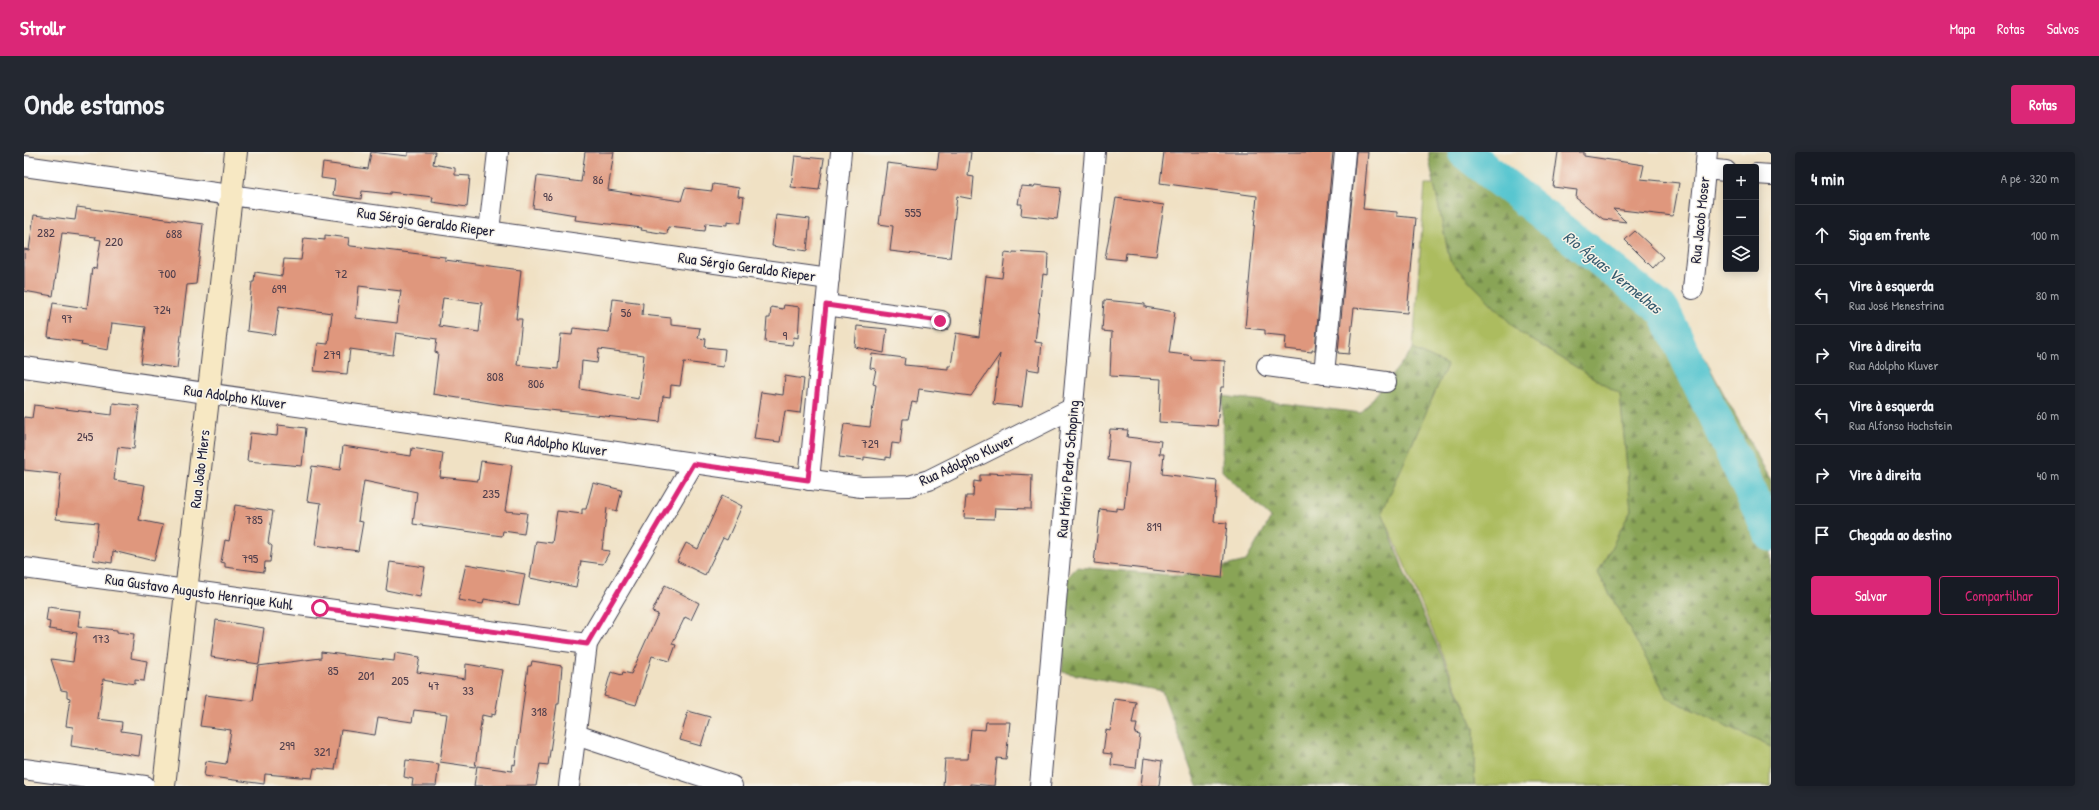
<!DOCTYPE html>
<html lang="pt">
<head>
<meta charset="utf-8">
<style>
	:root { --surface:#171b24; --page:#242831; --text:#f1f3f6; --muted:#9ea1a6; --line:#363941; --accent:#db2777 }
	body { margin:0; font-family:"Patrick Hand",sans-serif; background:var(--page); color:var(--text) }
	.controls { position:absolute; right:12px; top:12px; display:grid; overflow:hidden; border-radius:4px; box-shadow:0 2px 10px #0003 }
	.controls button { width:36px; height:36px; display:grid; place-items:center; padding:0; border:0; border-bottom:1px solid var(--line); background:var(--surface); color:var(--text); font:20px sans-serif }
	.stop { position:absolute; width:12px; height:12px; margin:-9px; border:3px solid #db2777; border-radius:50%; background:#fff }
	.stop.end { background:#db2777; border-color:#fff; box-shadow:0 1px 4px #0008 }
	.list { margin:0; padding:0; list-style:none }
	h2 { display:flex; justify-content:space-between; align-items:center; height:52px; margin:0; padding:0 16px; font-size:17px }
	h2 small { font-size:13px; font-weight:400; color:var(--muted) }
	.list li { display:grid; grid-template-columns:26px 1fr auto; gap:12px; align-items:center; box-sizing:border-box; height:60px; padding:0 16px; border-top:1px solid var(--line) }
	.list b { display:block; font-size:15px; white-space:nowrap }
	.list p { margin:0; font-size:13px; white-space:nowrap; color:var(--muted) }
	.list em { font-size:13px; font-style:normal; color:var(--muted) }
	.actions { display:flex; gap:8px; padding:12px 16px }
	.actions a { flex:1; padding:9px 0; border:1px solid var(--accent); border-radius:4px; text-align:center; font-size:14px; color:var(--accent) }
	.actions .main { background:var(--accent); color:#fff }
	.icon { flex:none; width:22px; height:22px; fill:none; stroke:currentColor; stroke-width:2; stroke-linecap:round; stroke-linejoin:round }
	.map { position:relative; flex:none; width:1747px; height:634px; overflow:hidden; border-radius:4px }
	header { display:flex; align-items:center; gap:24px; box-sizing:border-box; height:56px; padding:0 20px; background:var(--accent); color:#fff }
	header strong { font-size:19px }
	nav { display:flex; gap:22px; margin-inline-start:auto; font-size:14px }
	.intro { display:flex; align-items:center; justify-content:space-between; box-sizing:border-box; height:96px; padding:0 24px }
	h1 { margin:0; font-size:28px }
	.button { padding:10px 18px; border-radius:4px; background:var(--accent); color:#fff; font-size:14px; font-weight:700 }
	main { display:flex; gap:24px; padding:0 24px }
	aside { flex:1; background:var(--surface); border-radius:4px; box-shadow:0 2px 10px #0003 }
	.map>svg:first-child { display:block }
</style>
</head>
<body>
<header>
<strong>Strollr</strong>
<nav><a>Mapa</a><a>Rotas</a><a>Salvos</a></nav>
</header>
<div class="intro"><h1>Onde estamos</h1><a class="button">Rotas</a></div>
<main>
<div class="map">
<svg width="1747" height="634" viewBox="0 0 1747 634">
	<defs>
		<pattern id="forest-firs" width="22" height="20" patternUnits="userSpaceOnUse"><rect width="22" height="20" fill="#89a456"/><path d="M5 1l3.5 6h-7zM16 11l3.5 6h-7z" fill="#708548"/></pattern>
	</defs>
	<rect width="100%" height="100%" fill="#f7f3e8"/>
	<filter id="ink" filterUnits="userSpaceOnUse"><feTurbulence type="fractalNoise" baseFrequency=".025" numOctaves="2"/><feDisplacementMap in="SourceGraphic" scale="8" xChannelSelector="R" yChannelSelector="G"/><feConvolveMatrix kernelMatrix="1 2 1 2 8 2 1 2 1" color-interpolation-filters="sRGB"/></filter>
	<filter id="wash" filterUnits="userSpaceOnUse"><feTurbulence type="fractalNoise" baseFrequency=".012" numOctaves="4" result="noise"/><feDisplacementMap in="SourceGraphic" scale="16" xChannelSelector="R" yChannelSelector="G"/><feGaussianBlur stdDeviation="0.9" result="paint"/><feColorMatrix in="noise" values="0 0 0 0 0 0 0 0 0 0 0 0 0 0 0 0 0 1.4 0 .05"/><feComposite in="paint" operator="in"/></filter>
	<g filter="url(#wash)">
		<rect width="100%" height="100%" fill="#f0e1c4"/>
		<polygon fill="#acbc5f" stroke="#676f4d" points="1401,32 1410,32 1426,109 1495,180 1596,242 1607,358 1574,421 1644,546 1747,595 1747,634 1450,634 1450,576 1358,360 1423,213 1389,197"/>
		<g fill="url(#forest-firs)" stroke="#566348">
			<polygon points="1405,0 1454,0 1662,172 1747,329 1747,595 1644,546 1574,421 1607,358 1596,242 1495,180 1426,109 1405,7"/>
			<polygon points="1389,197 1423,213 1358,360 1381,422 1450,576 1450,634 1173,634 1138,539 1038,520 1044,425 1053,415 1158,424 1222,409 1247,366 1198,319 1199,244 1337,261"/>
		</g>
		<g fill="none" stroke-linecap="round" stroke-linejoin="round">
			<polyline stroke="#59c6d0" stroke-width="33" points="1440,0 1640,159 1747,383"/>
		</g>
		<g id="blocks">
			<g fill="#df977d" fill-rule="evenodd">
				<polygon points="347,0 384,4 384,0 411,0 409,12 431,16 431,23 446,24 443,55 408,50 409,45 366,40 366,42 338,39 337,47 309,43 311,28 297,26 299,11 344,17"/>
				<polygon points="561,0 590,0 584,38 657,49 661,36 688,39 689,32 715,36 714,44 720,45 717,71 703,69 703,73 682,71 681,79 644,75 643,82 617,78 618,76 551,68 552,63 509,56 513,24 557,30"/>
				<polygon points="915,0 947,0 944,24 950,25 948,47 933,44 926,106 866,99 869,74 855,72 863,11 913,17"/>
				<polygon points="1140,0 1309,0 1291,198 1288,198 1288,200 1261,197 1262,184 1241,182 1241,178 1221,176 1233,44 1136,31"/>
				<polygon points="1332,0 1344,0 1339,57 1373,60 1373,64 1392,66 1383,161 1330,156 1325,202 1314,201"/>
				<polygon points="1534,0 1560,0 1560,4 1620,13 1617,27 1655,31 1649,64 1589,57 1602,70 1579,67 1552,46 1553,38 1529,35"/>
				<polygon points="771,4 800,7 795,38 767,35"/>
				<polygon points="1011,33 1037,36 1033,67 997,63 998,52 994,52 997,34 1010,35"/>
				<polygon points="1092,46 1140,53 1132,104 1102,101 1101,108 1081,106"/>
				<polygon points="53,55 179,72 172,132 163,133 153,216 117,211 122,175 88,171 84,198 57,193 58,190 24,185 29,151 63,156 68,116 72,117 77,88 71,87 72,85 38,81 29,144 0,139 0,97 5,98 10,63 51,68"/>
				<polygon points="752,63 786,67 783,99 748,94"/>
				<polygon points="1611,79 1639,105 1629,116 1601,88"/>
				<path d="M 301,83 L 325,86 L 324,93 L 327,94 L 421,105 L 421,108 L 497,118 L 492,167 L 498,167 L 493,213 L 534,217 L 537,182 L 548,183 L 549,176 L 585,180 L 589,147 L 619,151 L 618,163 L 647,166 L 647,173 L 676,176 L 674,186 L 682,187 L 681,195 L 701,197 L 699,215 L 660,210 L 656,234 L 647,233 L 646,245 L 639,244 L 636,270 L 479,253 L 409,242 L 414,201 L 411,200 L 413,187 L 372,181 L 369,203 L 326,197 L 323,222 L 290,219 L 294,191 L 304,192 L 308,161 L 255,154 L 251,183 L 223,179 L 228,130 L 230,130 L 231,120 L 258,124 L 260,107 L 277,108 L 280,86 L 301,88 ZM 335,134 L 377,139 L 373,171 L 332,166 ZM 419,146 L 458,151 L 455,180 L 415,174 ZM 575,197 L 620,203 L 615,247 L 556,237 L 558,209 L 573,211 Z"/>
				<polygon points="989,100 1024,102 1023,123 1019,122 1011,190 1018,191 1015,219 1003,217 998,255 969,252 976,202 947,244 895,237 893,251 888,250 884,267 879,267 876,292 868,291 866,306 862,305 862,308 840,305 840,308 815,305 820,272 846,275 852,233 849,232 852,217 846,216 848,202 881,206 880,213 924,217 924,214 927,214 932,181 955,185 962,124 978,126 981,101 989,102"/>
				<polygon points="1080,148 1121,152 1121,155 1151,160 1145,201 1163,203 1167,204 1167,207 1201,209 1200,235 1197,235 1193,274 1135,270 1137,227 1086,224 1088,180 1078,179"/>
				<polygon points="760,153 776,155 774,186 770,185 768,193 741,190 743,166 746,166 747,155 759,157"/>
				<polygon points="833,174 863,177 860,201 831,195"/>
				<polygon points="761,224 780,227 776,261 761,259 756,290 730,287 737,240 759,243"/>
				<polygon points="89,251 115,254 110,297 94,295 90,328 121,333 115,368 139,373 130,409 89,399 88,411 69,408 74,371 32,367 37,322 0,318 0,265 8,266 10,253 88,263"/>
				<polygon points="254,273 282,276 278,314 223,309 226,281 253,284"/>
				<polygon points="1086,277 1104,278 1103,285 1137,289 1135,302 1140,302 1138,322 1193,329 1190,370 1203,371 1198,426 1070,411 1076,357 1092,359 1092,356 1100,357 1105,311 1083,308"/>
				<polygon points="319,294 387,304 388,296 419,301 416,325 454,329 457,309 488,313 481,359 503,361 500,382 479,379 478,384 389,372 393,340 340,329 334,369 339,370 334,399 291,393 297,351 283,349 288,314 316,318"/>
				<polygon points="965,321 1008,323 1007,357 971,356 970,367 940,366 942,344 949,344 950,329 956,330 956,323 965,323"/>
				<polygon points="569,331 598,338 593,359 583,356 578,398 586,399 579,412 557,409 552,435 506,426 512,389 528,391 533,359 558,362 558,357 562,357"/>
				<polygon points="698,344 718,354 703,388 699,386 681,423 653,409 662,391 674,397"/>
				<polygon points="211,353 249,359 244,391 248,394 246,410 241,410 240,420 201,415 201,411 197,410 201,388 205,389 206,384"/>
				<polygon points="366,410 401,415 396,445 362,438"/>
				<polygon points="442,412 501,422 495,453 460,447 459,452 434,448"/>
				<polygon points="641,433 675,451 667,468 661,465 648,492 652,493 646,509 628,504 612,553 580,544 587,520 598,523 599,520 607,522 634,462 628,460"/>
				<polygon points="24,455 56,459 54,474 93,478 93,480 110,482 107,506 123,509 120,529 111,528 111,532 79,527 74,567 98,570 97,579 118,582 115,604 47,594 49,575 42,574 46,546 43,545 43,539 37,538 27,507 49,510 53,481 25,477 26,470 22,469"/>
				<polygon points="192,468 240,476 235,512 187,505"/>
				<polygon points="297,500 370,509 371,501 396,505 393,520 441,527 442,512 479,518 471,563 467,562 467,565 458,563 451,615 416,610 423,562 390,558 388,570 354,565 351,583 317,578 311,618 290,616 288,626 241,622 240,632 180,624 182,609 202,612 207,578 176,574 181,543 229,549 234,514 297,506"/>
				<polygon points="508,509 538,514 535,552 533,552 524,613 516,612 512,634 450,634 453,614 488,619 489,612 491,613 504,514 507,514"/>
				<polygon points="1090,547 1112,550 1108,572 1113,572 1111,582 1116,583 1112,616 1087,613 1088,602 1079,601 1082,578 1086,579"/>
				<polygon points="664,559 686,565 677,594 656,588"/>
				<polygon points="962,570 986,570 982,607 973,606 970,634 946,632 946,634 919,634 921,607 944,607 947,577 961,578"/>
				<polygon points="1120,606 1138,609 1135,634 1117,634"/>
				<polygon points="382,608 415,612 412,634 388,634 389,627 380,625"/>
			</g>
		</g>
	</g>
	<g filter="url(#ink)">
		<use href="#blocks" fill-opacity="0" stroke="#413f50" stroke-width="1"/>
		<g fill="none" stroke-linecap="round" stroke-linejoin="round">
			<defs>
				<g id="street">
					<polyline points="0,14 805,127"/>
					<polyline points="1681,17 1702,19"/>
					<polyline points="1732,22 1747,23"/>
					<polyline points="465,79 474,0"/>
					<polyline points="1669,137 1683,0"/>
					<polyline points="802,153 917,169"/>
					<polyline points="1243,214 1362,230"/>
					<polyline points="0,215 837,335 885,334 905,328 1049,256"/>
					<polyline points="1300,222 1321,0"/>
					<polyline points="785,328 817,0"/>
					<polyline points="0,416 563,492"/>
					<polyline points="552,583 708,634"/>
					<polyline points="0,617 121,634"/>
					<polyline points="545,634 563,492 669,312"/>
					<polyline points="1016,634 1071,0"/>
				</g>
				<polyline id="secondary" points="140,634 212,0"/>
			</defs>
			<use href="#street" stroke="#413f50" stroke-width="22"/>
			<use href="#secondary" stroke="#413f50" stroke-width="24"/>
			<use href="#street" stroke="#fff" stroke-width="20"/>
			<use href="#secondary" stroke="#f7e8c3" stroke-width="22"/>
		</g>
	</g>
	<g fill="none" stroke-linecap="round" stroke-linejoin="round" filter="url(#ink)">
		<polyline stroke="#db2777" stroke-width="5" points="296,456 563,492 669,312 784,328 802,153 916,169"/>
	</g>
	<g text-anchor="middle" stroke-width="3" stroke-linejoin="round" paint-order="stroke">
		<g font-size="13" fill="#513f4c">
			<text x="574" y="32">86</text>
			<text x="524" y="49">96</text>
			<text x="889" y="65">555</text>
			<text x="22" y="85">282</text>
			<text x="150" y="86">688</text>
			<text x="90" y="94">220</text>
			<text x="143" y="126">700</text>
			<text x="317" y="126">72</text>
			<text x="255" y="141">699</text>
			<text x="138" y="162">724</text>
			<text x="602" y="165">56</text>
			<text x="43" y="171">97</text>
			<text x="761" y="188">9</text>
			<text x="308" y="207">279</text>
			<text x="471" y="229">808</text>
			<text x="512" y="236">806</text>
			<text x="61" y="289">245</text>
			<text x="846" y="296">729</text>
			<text x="467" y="346">235</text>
			<text x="230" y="372">785</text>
			<text x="1130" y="379">819</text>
			<text x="226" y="411">795</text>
			<text x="77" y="491">173</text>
			<text x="309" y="523">85</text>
			<text x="342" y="528">201</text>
			<text x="376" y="533">205</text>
			<text x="410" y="538">47</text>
			<text x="444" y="543">33</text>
			<text x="515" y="564">318</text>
			<text x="263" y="598">299</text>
			<text x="298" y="604">321</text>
		</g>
		<g font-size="15" fill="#22223b" stroke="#f7f3e8">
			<text transform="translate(1676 68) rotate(-84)" y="5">Rua Jacob Moser</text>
			<text transform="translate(402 70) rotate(8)" y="5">Rua Sérgio Geraldo Rieper</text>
			<text transform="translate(723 115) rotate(8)" y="5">Rua Sérgio Geraldo Rieper</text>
			<text transform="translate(211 245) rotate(8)" y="5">Rua Adolpho Kluver</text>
			<text transform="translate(532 292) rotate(8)" y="5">Rua Adolpho Kluver</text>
			<text transform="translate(943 308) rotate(-25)" y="5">Rua Adolpho Kluver</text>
			<text transform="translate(176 317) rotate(-83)" y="5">Rua João Miers</text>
			<text transform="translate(1044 317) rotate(-85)" y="5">Rua Mário Pedro Schoping</text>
			<text transform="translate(175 440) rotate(8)" y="5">Rua Gustavo Augusto Henrique Kuhl</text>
		</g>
		<g font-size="16" font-style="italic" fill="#355b6f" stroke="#f7f3e8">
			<text transform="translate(1589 120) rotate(39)" y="6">Rio Águas Vermelhas</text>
		</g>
	</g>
</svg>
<div class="controls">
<button>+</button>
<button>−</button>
<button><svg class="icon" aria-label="layers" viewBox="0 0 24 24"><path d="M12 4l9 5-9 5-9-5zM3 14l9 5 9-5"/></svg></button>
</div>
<div class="stop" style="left:296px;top:456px"></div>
<div class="stop end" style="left:916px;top:169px"></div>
</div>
<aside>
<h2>4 min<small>A pé · 320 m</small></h2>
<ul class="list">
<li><svg class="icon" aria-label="ahead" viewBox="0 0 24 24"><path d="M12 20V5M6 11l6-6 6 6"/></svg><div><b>Siga em frente</b></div><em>100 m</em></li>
<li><svg class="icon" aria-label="left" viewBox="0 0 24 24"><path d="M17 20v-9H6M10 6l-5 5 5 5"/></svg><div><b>Vire à esquerda</b><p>Rua José Menestrina</p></div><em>80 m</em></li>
<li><svg class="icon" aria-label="right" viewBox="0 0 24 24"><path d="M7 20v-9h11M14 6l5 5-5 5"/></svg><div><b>Vire à direita</b><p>Rua Adolpho Kluver</p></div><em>40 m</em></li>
<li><svg class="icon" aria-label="left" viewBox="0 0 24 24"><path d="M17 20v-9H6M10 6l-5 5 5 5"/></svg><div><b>Vire à esquerda</b><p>Rua Alfonso Hochstein</p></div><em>60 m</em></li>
<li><svg class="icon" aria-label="right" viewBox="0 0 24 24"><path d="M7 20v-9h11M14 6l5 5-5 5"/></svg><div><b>Vire à direita</b></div><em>40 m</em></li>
<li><svg class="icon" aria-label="arrive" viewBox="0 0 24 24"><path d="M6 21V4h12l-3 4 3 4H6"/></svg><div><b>Chegada ao destino</b></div></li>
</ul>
<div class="actions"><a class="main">Salvar</a><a>Compartilhar</a></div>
</aside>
</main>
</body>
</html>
